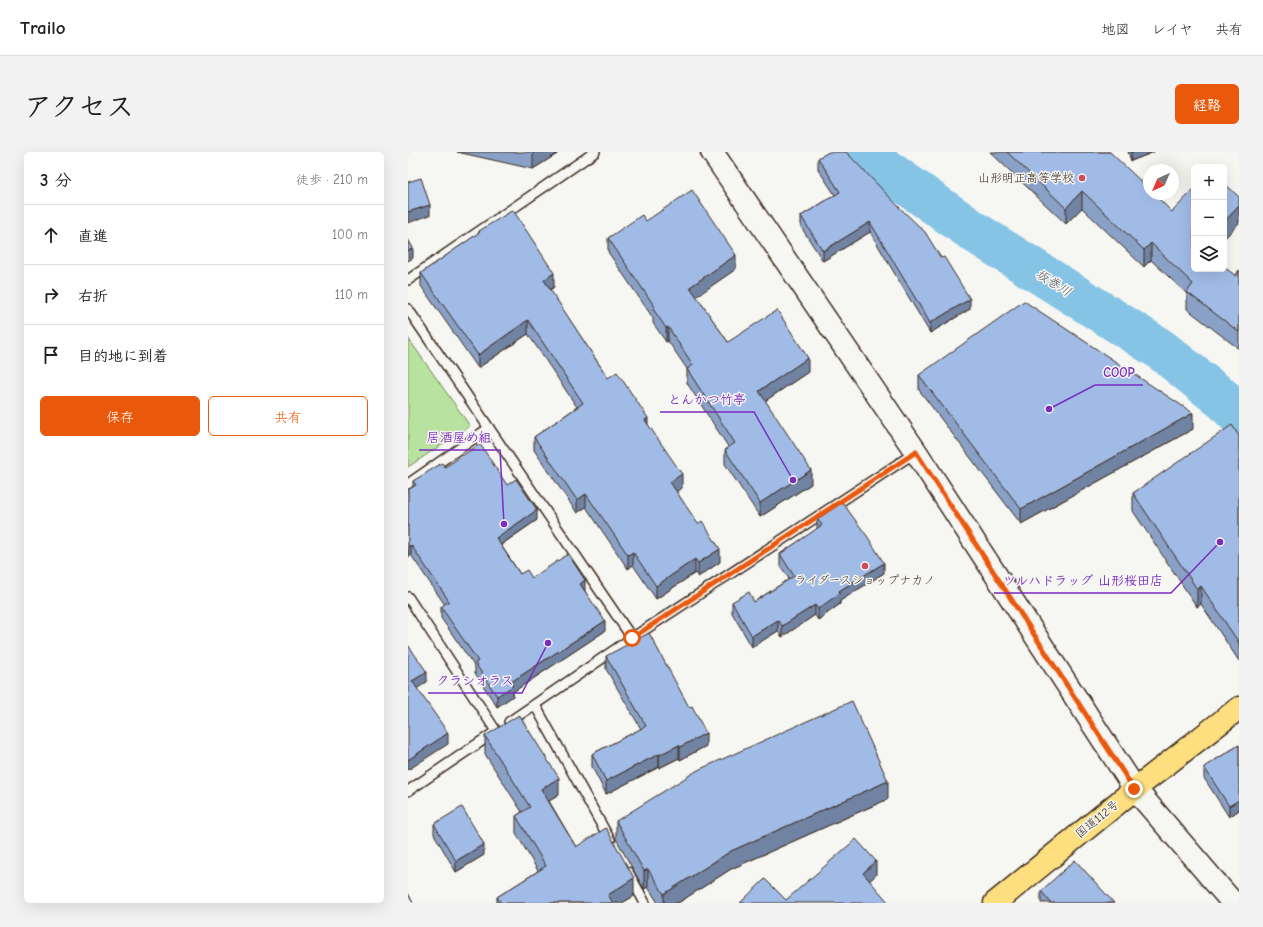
<!DOCTYPE html>
<html lang="ja">
<head>
<meta charset="utf-8">
<style>
	:root { --surface:#fff; --page:#f2f2f2; --text:#202124; --muted:#757577; --line:#e0e0e0; --accent:#ea580c }
	body { margin:0; font-family:"Comic Neue","Klee One",sans-serif; background:var(--page); color:var(--text) }
	.controls { position:absolute; right:12px; top:12px; display:grid; overflow:hidden; border-radius:6px; box-shadow:0 4px 16px #0002 }
	.controls button { width:36px; height:36px; display:grid; place-items:center; padding:0; border:0; border-bottom:1px solid var(--line); background:var(--surface); color:var(--text); font:20px sans-serif }
	.compass { position:absolute; left:735px; top:12px; width:36px; height:36px; border-radius:50%; background:var(--surface); box-shadow:0 4px 16px #0002; rotate:224deg }
	.stop { position:absolute; width:12px; height:12px; margin:-9px; border:3px solid #ea580c; border-radius:50%; background:#fff }
	.stop.end { background:#ea580c; border-color:#fff; box-shadow:0 1px 4px #0008 }
	.list { margin:0; padding:0; list-style:none }
	h2 { display:flex; justify-content:space-between; align-items:center; height:52px; margin:0; padding:0 16px; font-size:17px }
	h2 small { font-size:13px; font-weight:400; color:var(--muted) }
	.list li { display:grid; grid-template-columns:26px 1fr auto; gap:12px; align-items:center; box-sizing:border-box; height:60px; padding:0 16px; border-top:1px solid var(--line) }
	.list b { display:block; font-size:15px; white-space:nowrap }
	.list em { font-size:13px; font-style:normal; color:var(--muted) }
	.actions { display:flex; gap:8px; padding:12px 16px }
	.actions a { flex:1; padding:9px 0; border:1px solid var(--accent); border-radius:6px; text-align:center; font-size:14px; color:var(--accent) }
	.actions .main { background:var(--accent); color:#fff }
	.icon { flex:none; width:22px; height:22px; fill:none; stroke:currentColor; stroke-width:2; stroke-linecap:round; stroke-linejoin:round }
	.map { position:relative; flex:none; width:831px; height:751px; overflow:hidden; border-radius:6px }
	header { display:flex; align-items:center; gap:24px; box-sizing:border-box; height:56px; padding:0 20px; background:var(--surface); border-bottom:1px solid var(--line) }
	header strong { font-size:19px }
	nav { display:flex; gap:22px; margin-inline-start:auto; font-size:14px }
	.intro { display:flex; align-items:center; justify-content:space-between; box-sizing:border-box; height:96px; padding:0 24px }
	h1 { margin:0; font-size:28px }
	.button { padding:10px 18px; border-radius:6px; background:var(--accent); color:#fff; font-size:14px; font-weight:700 }
	main { display:flex; gap:24px; padding:0 24px }
	aside { flex:1; background:var(--surface); border-radius:6px; box-shadow:0 4px 16px #0002 }
	.map>svg:first-child { display:block }
</style>
</head>
<body>
<header>
<strong>Trailo</strong>
<nav><a>地図</a><a>レイヤ</a><a>共有</a></nav>
</header>
<div class="intro"><h1>アクセス</h1><a class="button">経路</a></div>
<main>
<aside>
<h2>3 分<small>徒歩 · 210 m</small></h2>
<ul class="list">
<li><svg class="icon" aria-label="ahead" viewBox="0 0 24 24"><path d="M12 20V5M6 11l6-6 6 6"/></svg><div><b>直進</b></div><em>100 m</em></li>
<li><svg class="icon" aria-label="right" viewBox="0 0 24 24"><path d="M7 20v-9h11M14 6l5 5-5 5"/></svg><div><b>右折</b></div><em>110 m</em></li>
<li><svg class="icon" aria-label="arrive" viewBox="0 0 24 24"><path d="M6 21V4h12l-3 4 3 4H6"/></svg><div><b>目的地に到着</b></div></li>
</ul>
<div class="actions"><a class="main">保存</a><a>共有</a></div>
</aside>
<div class="map">
<svg width="831" height="751" viewBox="0 0 831 751">
	<rect width="100%" height="100%" fill="#f6f6f2"/>
	<filter id="ink" filterUnits="userSpaceOnUse"><feTurbulence type="fractalNoise" baseFrequency=".025" numOctaves="2"/><feDisplacementMap in="SourceGraphic" scale="8" xChannelSelector="R" yChannelSelector="G"/><feConvolveMatrix kernelMatrix="1 2 1 2 8 2 1 2 1" color-interpolation-filters="sRGB"/></filter>
	<g filter="url(#ink)">
		<polygon fill="#b8e29f" stroke="#7a865e" points="0,186 62,274 0,315"/>
		<g fill="none" stroke-linecap="round" stroke-linejoin="round">
			<polyline stroke="#86c4e6" stroke-width="42" points="458,0 464,8 568,81 752,197 817,249 831,264"/>
			<defs>
				<g id="lane">
					<polyline points="0,128 187,0"/>
					<polyline points="0,157 224,486"/>
					<polyline points="0,332 81,276"/>
					<polyline points="0,445 88,579"/>
					<polyline points="127,553 202,688"/>
					<polyline points="101,570 224,486 508,300"/>
					<polyline points="0,639 87,580"/>
					<polyline points="220,720 237,751"/>
				</g>
				<polyline id="secondary" points="304,0 508,300 727,637 825,751"/>
				<polyline id="highway" points="587,751 727,637 831,556"/>
			</defs>
			<use href="#lane" stroke="#3b2a1e" stroke-width="12"/>
			<use href="#secondary" stroke="#3b2a1e" stroke-width="25"/>
			<use href="#highway" stroke="#3b2a1e" stroke-width="25"/>
			<use href="#lane" stroke="#f6f6f2" stroke-width="9"/>
			<use href="#secondary" stroke="#f6f6f2" stroke-width="22"/>
			<use href="#highway" stroke="#fddf80" stroke-width="22"/>
		</g>
		<g fill="#8aa1c7" stroke="#3b2a1e">
			<polygon points="49,0 150,0 149,2 125,17"/>
			<polygon points="582,0 702,0 786,117 828,124 831,118 831,197 779,157 779,142 743,108 736,115 674,56 658,72"/>
			<polygon points="720,0 746,0 723,9"/>
			<polygon points="410,6 562,157 522,181 462,80 415,109 393,75 393,64 427,43 410,17"/>
			<polygon points="238,69 328,117 288,144 320,190 400,220 357,249 403,332 352,365 317,312 317,298 321,296 279,231 279,217 260,189 258,190 245,171 245,166 200,100 200,86"/>
			<polygon points="71,79 146,135 142,138 200,226 240,273 274,336 268,339 312,410 290,425 287,421 248,447 225,413 220,417 178,355 169,361 126,298 126,285 169,255 120,182 70,216 13,134 13,121 71,81"/>
			<polygon points="511,223 785,277 613,372 511,238"/>
			<polygon points="831,284 831,509 793,452 789,455 725,359 725,341"/>
			<polygon points="37,315 99,333 129,368 93,393 112,422 124,426 177,439 197,479 105,540 105,544 89,555 67,521 67,515 33,466 33,455 37,453 3,403 0,405 0,338 5,334 5,329"/>
			<polygon points="409,367 476,421 432,449 432,452 410,468 407,463 374,485 370,479 344,495 324,461 324,450 346,450 381,427 372,413 372,402 409,377"/>
			<polygon points="198,504 298,594 272,608 271,606 251,616 251,615 198,642 184,615 184,602 233,577 198,517"/>
			<polygon points="77,584 151,643 141,649 168,695 226,744 214,751 89,751 89,745 130,719 108,681 108,664 114,660 77,602"/>
			<polygon points="831,593 831,658 821,665 796,626 796,615"/>
			<polygon points="480,647 323,717 270,751 250,751 240,735 236,737 208,687 208,669"/>
			<polygon points="26,672 76,703 48,720 26,682"/>
			<polygon points="633,739 706,751 633,751"/>
		</g>
		<g fill="#7183a2" stroke="#3b2a1e">
			<polygon points="125,0 150,0 149,2 125,17"/>
			<polygon points="723,0 746,0 723,9"/>
			<polygon points="674,39 674,56 658,72 658,56"/>
			<polygon points="22,53 22,63 0,71 0,60"/>
			<polygon points="831,54 831,71 816,87 816,70"/>
			<polygon points="462,70 462,80 415,109 415,99"/>
			<polygon points="743,91 743,108 736,115 736,98"/>
			<polygon points="5,96 5,106 0,109 0,99"/>
			<polygon points="328,103 328,117 282,149 282,135"/>
			<polygon points="146,121 146,135 136,142 136,128"/>
			<polygon points="562,147 562,157 522,181 522,171"/>
			<polygon points="120,168 120,182 70,216 70,203"/>
			<polygon points="260,175 260,189 258,190 258,176"/>
			<polygon points="400,206 400,220 351,253 351,239"/>
			<polygon points="785,261 785,277 613,372 613,357"/>
			<polygon points="240,266 240,279 237,268"/>
			<polygon points="403,318 403,332 352,365 352,351"/>
			<polygon points="274,322 274,336 262,344 262,330"/>
			<polygon points="178,342 178,355 169,361 169,348"/>
			<polygon points="129,358 129,368 88,396 88,386"/>
			<polygon points="3,393 3,403 0,405 0,395"/>
			<polygon points="312,397 312,410 290,425 290,411"/>
			<polygon points="225,400 225,413 220,417 220,403"/>
			<polygon points="287,407 287,421 248,447 248,434"/>
			<polygon points="476,411 476,421 432,449 432,452 410,468 410,457 431,439"/>
			<polygon points="177,428 177,439 172,432"/>
			<polygon points="793,434 793,452 789,455 789,437"/>
			<polygon points="407,453 407,463 374,485 374,474"/>
			<polygon points="370,468 370,479 344,495 344,484"/>
			<polygon points="197,469 197,479 105,540 105,544 89,555 89,544 103,530"/>
			<polygon points="19,520 19,530 4,540 4,529"/>
			<polygon points="40,581 40,592 0,618 0,608"/>
			<polygon points="298,581 298,594 272,608 272,595"/>
			<polygon points="271,593 271,606 251,616 251,603"/>
			<polygon points="251,602 251,615 198,642 198,629"/>
			<polygon points="151,626 151,643 133,654 133,637"/>
			<polygon points="480,629 480,647 323,717 270,751 256,751 256,742 323,699"/>
			<polygon points="831,648 831,658 821,665 821,654"/>
			<polygon points="76,692 76,703 48,720 48,709"/>
			<polygon points="468,709 468,723 455,735 455,721"/>
			<polygon points="240,717 240,735 236,737 236,719"/>
			<polygon points="226,726 226,744 214,751 200,751 200,743"/>
		</g>
		<g fill="#a1bbe7" stroke="#3b2a1e">
			<polygon points="421,0 438,0 493,57 517,80 533,106 536,105 562,147 522,171 462,70 415,99 393,64 432,40 410,6"/>
			<polygon points="599,0 702,0 741,37 741,42 746,42 764,60 786,37 786,117 816,117 816,115 828,124 831,118 831,180 779,140 785,132 743,91 736,98 674,39 658,56"/>
			<polygon points="13,26 22,53 0,60 0,30"/>
			<polygon points="816,31 831,45 831,54 816,70"/>
			<polygon points="284,38 328,103 282,135 320,190 369,158 400,206 351,239 403,318 352,351 317,298 327,291 279,217 285,213 260,175 258,176 245,157 247,155 200,86 234,63 238,69"/>
			<polygon points="105,58 146,121 136,128 200,226 209,220 240,266 237,268 274,322 262,330 290,372 294,369 312,397 290,411 287,407 248,434 225,400 220,403 178,342 169,348 126,285 175,251 120,168 70,203 13,121 72,80 71,79"/>
			<polygon points="0,87 5,96 0,99"/>
			<polygon points="616,149 785,261 613,357 511,223"/>
			<polygon points="824,273 831,284 831,491 793,434 789,437 725,341"/>
			<polygon points="72,292 99,333 108,327 129,358 88,386 112,422 119,418 124,426 160,402 177,428 172,432 197,469 103,530 105,534 89,544 67,511 70,509 33,455 41,449 3,393 0,395 0,338 8,333 5,329 34,311 37,315"/>
			<polygon points="434,350 459,384 476,411 431,439 432,441 410,457 407,453 374,474 370,468 344,484 324,450 341,440 346,450 386,424 372,402 414,373 409,367"/>
			<polygon points="241,481 281,555 284,554 298,581 272,595 271,593 251,603 251,602 198,629 184,602 238,574 198,504"/>
			<polygon points="0,493 19,520 4,529 40,581 0,608"/>
			<polygon points="444,549 480,629 323,699 256,742 240,717 236,719 208,669 290,618"/>
			<polygon points="111,563 151,626 133,637 168,695 198,676 226,726 200,743 205,751 93,751 89,745 138,714 108,664 122,655 77,584"/>
			<polygon points="831,593 831,648 821,654 796,615"/>
			<polygon points="54,655 76,692 48,709 26,672"/>
			<polygon points="448,687 468,709 455,721 481,751 332,751 357,727 378,748"/>
			<polygon points="667,708 706,751 643,751 633,739"/>
			<polygon points="0,741 5,751 0,751"/>
		</g>
	</g>
	<g fill="none" stroke-linecap="round" stroke-linejoin="round" filter="url(#ink)">
		<polyline stroke="#ea580c" stroke-width="5" points="224,486 508,300 726,637"/>
	</g>
	<g fill="#d1495b" stroke="#f6f6f2" stroke-width="1.5">
		<circle cx="674" cy="26" r="4"/>
		<circle cx="457" cy="414" r="4"/>
	</g>
	<g text-anchor="middle" stroke-width="3" stroke-linejoin="round" paint-order="stroke">
		<g font-size="12" fill="#3b2a1e" stroke="#f6f6f2" text-anchor="end">
			<text x="666" y="30">山形明正高等学校</text>
			<text x="457" y="432" text-anchor="middle">ライダースショップナカノ</text>
		</g>
		<g font-size="12" fill="#3b2a1e" stroke="#f6f6f2">
			<text transform="translate(689 667) rotate(-39)" y="4">国道112号</text>
		</g>
		<g font-size="13" font-style="italic" fill="#52585a" stroke="#f6f6f2">
			<text transform="translate(646 130) rotate(32)" y="5">坂巻川</text>
		</g>
	</g>
	<path fill="none" stroke="#7b2cbf" stroke-width="1.5" d="M641 257L687 233H735M385 328L346 260H252M96 372L92 298H11M812 390L763 441H586M140 491L114 541H20"/>
	<g fill="#7b2cbf" stroke="#f6f6f2" stroke-width="1.5">
		<circle cx="641" cy="257" r="4"/>
		<circle cx="385" cy="328" r="4"/>
		<circle cx="96" cy="372" r="4"/>
		<circle cx="812" cy="390" r="4"/>
		<circle cx="140" cy="491" r="4"/>
	</g>
	<g font-size="13" text-anchor="middle" font-weight="bold" fill="#7b2cbf" stroke="#f6f6f2" stroke-width="3" stroke-linejoin="round" paint-order="stroke">
		<text x="711" y="225">COOP</text>
		<text x="299" y="252">とんかつ竹亭</text>
		<text x="51" y="290">居酒屋め組</text>
		<text x="675" y="433">ツルハドラッグ 山形桜田店</text>
		<text x="67" y="533">クラシオラス</text>
	</g>
</svg>
<div class="controls">
<button>+</button>
<button>−</button>
<button><svg class="icon" aria-label="layers" viewBox="0 0 24 24"><path d="M12 4l9 5-9 5-9-5zM3 14l9 5 9-5"/></svg></button>
</div>
<svg class="compass" viewBox="-18 -18 36 36"><path d="M0-13l5 13h-10z" fill="#e53935"/><path d="M0 13l5-13h-10z" fill="#757577"/></svg>
<div class="stop" style="left:224px;top:486px"></div>
<div class="stop end" style="left:726px;top:637px"></div>
</div>
</main>
</body>
</html>
